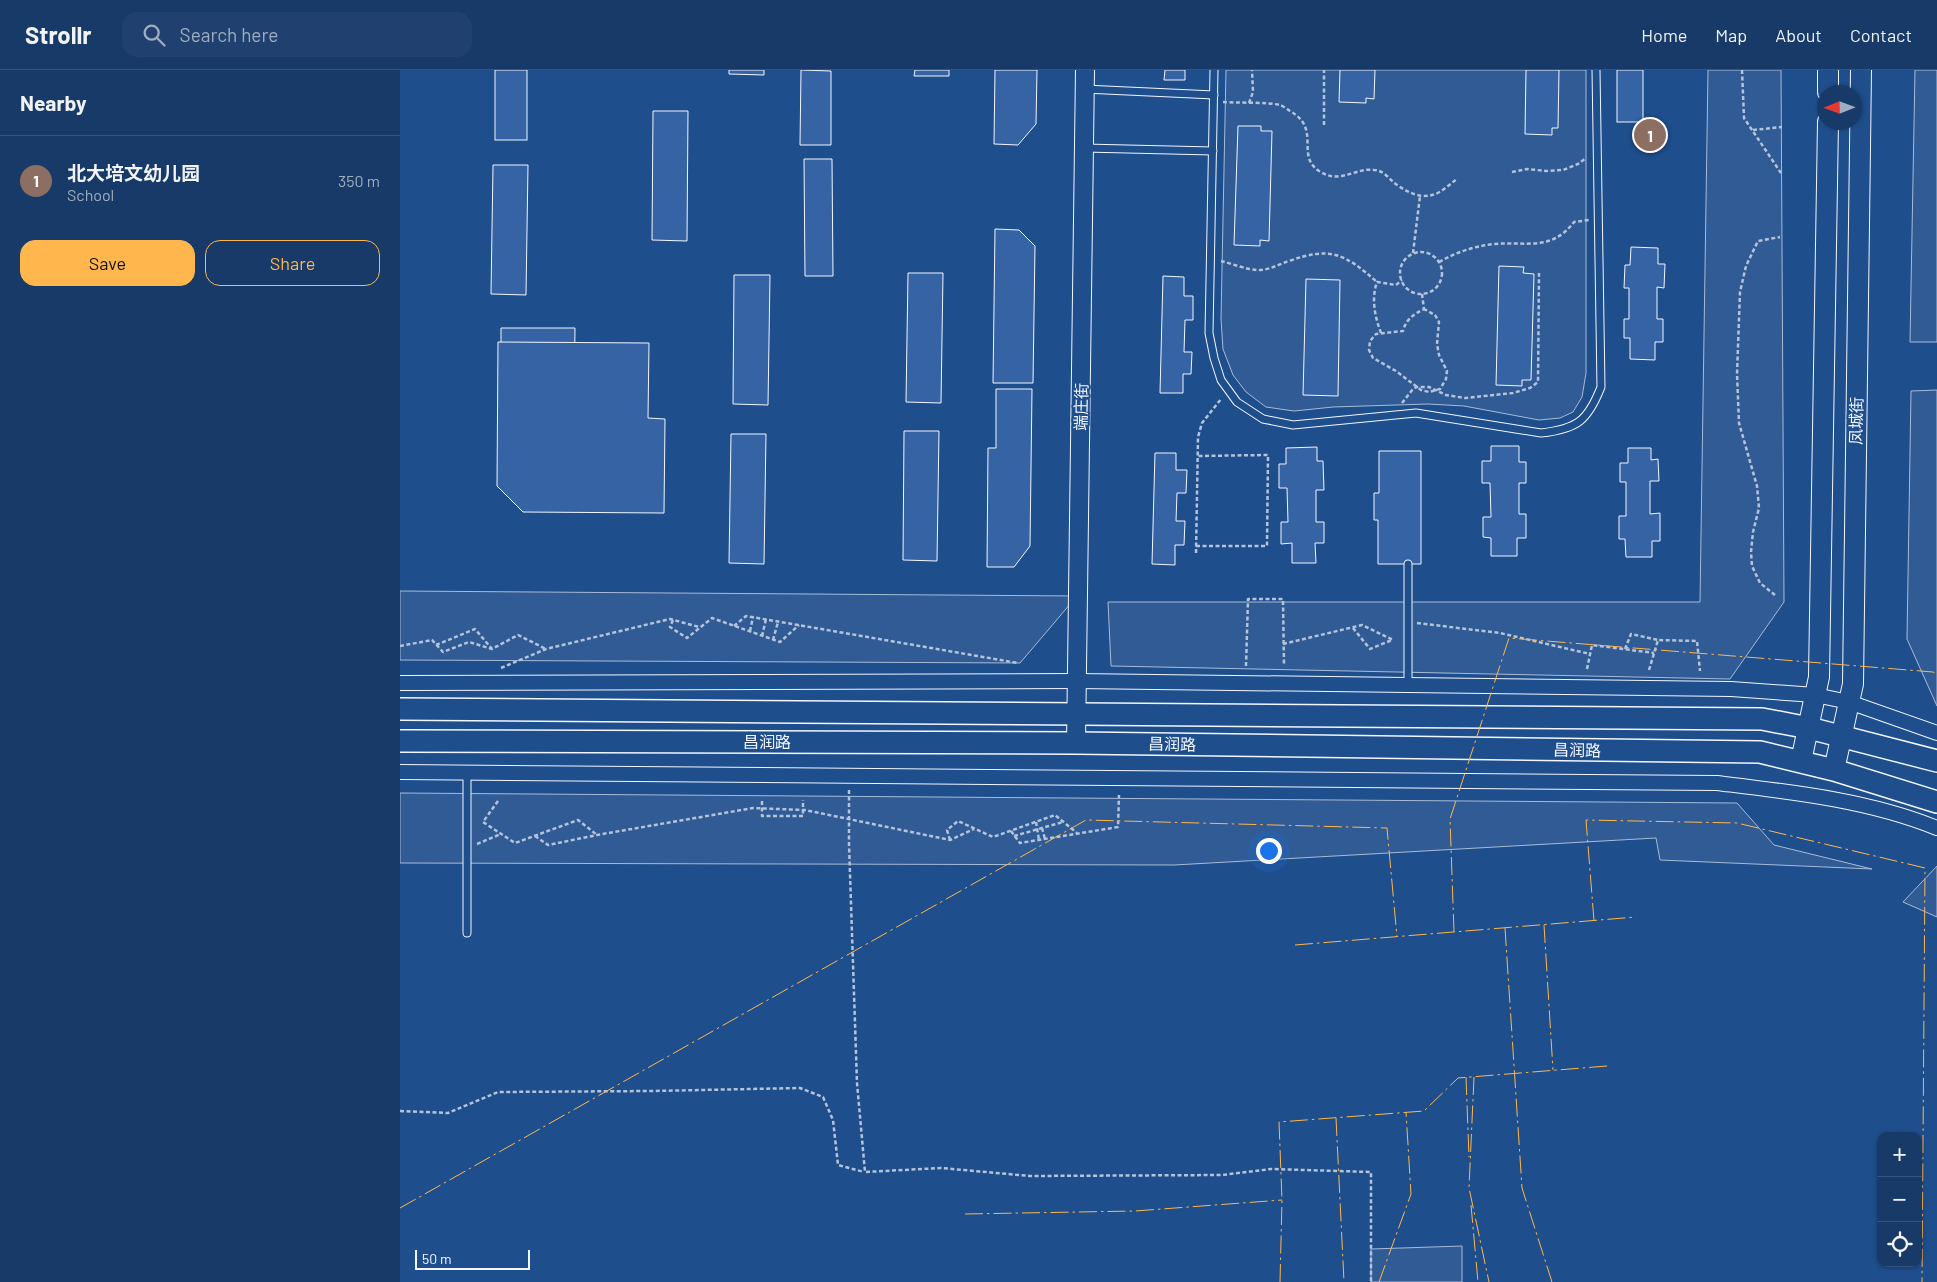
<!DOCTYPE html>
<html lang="en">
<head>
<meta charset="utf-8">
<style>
	:root { --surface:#173a69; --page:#20416f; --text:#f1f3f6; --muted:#9eadc0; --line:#36547d; --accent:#ffb74d }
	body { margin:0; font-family:Barlow,"Noto Sans SC",sans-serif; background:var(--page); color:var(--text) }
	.controls { position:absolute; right:15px; bottom:15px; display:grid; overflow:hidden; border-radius:10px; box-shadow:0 1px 4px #0004 }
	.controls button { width:45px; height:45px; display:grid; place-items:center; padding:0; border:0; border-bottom:1px solid var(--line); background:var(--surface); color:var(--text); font:25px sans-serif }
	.compass { position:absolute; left:1417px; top:15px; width:45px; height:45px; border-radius:50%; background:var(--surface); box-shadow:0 1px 4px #0004; rotate:269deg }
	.scale { position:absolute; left:15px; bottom:12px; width:115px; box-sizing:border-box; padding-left:5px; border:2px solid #f2f6ff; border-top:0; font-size:14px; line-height:18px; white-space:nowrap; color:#f2f6ff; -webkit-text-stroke:4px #1f4e8c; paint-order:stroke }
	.you { position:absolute; left:868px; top:780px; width:18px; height:18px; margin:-12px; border:4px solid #fff; border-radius:50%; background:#1a73e8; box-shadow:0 0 0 8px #1a73e833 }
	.badge { display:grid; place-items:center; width:32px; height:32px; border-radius:50%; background:var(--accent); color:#fff; font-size:16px; font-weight:700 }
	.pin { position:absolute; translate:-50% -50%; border:2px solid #fff; box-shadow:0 1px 5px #0006 }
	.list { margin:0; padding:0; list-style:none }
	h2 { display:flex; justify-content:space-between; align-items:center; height:65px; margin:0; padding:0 20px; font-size:21px }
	h2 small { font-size:16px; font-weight:400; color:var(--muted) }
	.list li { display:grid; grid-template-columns:32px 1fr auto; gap:15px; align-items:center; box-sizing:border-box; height:90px; padding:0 20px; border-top:1px solid var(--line) }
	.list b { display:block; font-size:19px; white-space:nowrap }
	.list p { margin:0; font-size:16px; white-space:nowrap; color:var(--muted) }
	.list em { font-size:16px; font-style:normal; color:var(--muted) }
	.actions { display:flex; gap:10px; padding:15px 20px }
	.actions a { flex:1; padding:11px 0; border:1px solid var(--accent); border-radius:15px; text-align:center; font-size:18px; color:var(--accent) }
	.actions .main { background:var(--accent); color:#111 }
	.icon { flex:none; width:28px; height:28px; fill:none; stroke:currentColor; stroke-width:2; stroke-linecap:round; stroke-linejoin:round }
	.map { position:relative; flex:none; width:1537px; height:1212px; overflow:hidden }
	header { display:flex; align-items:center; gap:30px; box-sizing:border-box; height:70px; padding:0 25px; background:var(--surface); border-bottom:1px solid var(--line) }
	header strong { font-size:24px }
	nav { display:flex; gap:28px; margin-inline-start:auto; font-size:18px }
	.search { width:350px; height:45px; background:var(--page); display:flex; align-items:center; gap:12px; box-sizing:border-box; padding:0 18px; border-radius:15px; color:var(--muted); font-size:19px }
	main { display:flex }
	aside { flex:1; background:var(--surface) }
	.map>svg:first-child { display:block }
</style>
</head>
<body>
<header>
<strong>Strollr</strong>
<div class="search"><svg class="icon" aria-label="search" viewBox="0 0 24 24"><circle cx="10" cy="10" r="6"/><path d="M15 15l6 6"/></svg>Search here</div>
<nav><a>Home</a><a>Map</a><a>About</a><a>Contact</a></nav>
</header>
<main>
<aside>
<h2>Nearby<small></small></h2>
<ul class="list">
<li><span class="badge" style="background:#8d6e63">1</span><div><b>北大培文幼儿园</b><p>School</p></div><em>350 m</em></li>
</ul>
<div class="actions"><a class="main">Save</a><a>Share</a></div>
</aside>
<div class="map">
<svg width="1537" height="1212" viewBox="0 0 1537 1212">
	<rect width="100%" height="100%" fill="#1f4e8c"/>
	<g fill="#305b95" stroke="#a8bbd7">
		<polygon points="826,0 1186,0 1186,303 1182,327 1173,342 1160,348 1139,350 1064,336 1028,334 933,337 894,341 866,337 846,322 833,305 823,279 821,249"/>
		<polygon points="1308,0 1381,0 1384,532 1330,609 711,596 708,532 1300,532"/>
		<polygon points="1515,0 1537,0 1537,272 1510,272"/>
		<polygon points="1537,320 1537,636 1507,569 1511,321"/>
		<polygon points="0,521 677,526 620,593 0,590"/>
		<polygon points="0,723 1337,733 1374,775 1472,799 1260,790 1256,768 774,795 0,793"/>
		<polygon points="1537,796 1537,847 1503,832"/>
		<polygon points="1062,1176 1062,1212 971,1212 971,1179"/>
	</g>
	<g fill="#3563a3" stroke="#f2f6ff">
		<rect x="95" y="0" width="32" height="70"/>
		<polygon points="329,0 364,0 364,5 329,4"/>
		<polygon points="401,0 431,1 431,75 400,75"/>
		<polygon points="515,0 549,0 549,6 514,6"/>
		<polygon points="595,0 637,0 636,54 618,75 594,74"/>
		<polygon points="765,0 785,0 785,10 764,10"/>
		<polygon points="940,0 975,0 974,29 966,28 966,33 939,32"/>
		<polygon points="1126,0 1159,0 1158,58 1152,58 1152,65 1125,64"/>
		<rect x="1217" y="0" width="26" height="52"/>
		<polygon points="253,41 288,41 287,171 252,170"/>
		<polygon points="838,56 861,56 861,61 872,61 869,171 860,170 860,176 834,175"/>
		<polygon points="404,89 432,89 433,206 405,206"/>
		<polygon points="93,95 128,95 126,225 91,224"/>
		<polygon points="595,159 619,160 635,176 633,313 593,313"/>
		<polygon points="1231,177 1258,178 1258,194 1265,194 1264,218 1257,217 1257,249 1263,249 1263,272 1255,272 1255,290 1230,289 1230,268 1224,268 1224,249 1229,249 1229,218 1224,218 1225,195 1230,195"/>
		<polygon points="1099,196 1124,197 1123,203 1134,204 1131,310 1122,310 1122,316 1096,315"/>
		<polygon points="508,203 543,203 541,333 506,332"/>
		<polygon points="334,205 370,205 368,335 333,334"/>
		<polygon points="763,206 784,207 784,226 793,226 793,250 785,250 784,282 792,282 791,304 783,304 783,323 760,323"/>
		<polygon points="906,209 940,210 938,326 903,325"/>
		<polygon points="101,258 175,258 174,339 101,339"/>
		<polygon points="98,272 249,273 248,348 265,349 264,443 123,442 97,416"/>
		<polygon points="596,319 632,319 630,476 614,497 587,497 588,378 596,378"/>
		<polygon points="504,361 539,361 537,491 503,490"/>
		<polygon points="331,364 366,364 364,494 329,493"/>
		<polygon points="1091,376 1119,376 1119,392 1126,392 1126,413 1119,413 1119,444 1126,444 1126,468 1117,468 1117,486 1091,486 1091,468 1083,467 1083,447 1091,447 1090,413 1082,413 1082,391 1091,391"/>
		<polygon points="917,377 917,391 923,391 924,420 916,420 916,452 924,452 924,473 915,473 916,493 892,493 892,473 881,474 881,452 888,452 887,418 879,418 879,394 886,394 886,378"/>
		<polygon points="1228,378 1251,378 1251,390 1258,389 1259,411 1250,411 1250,444 1260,443 1260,471 1252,471 1252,487 1226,487 1225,469 1219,469 1219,446 1226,446 1226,412 1220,412 1220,393 1228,393"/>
		<polygon points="979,381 1021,381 1021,494 978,494 978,450 974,450 974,423 979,423"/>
		<polygon points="755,383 776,383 776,400 787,400 786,423 777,423 776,451 785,451 784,475 775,475 775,495 752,494"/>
	</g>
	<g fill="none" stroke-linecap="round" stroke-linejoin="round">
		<defs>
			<g id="service">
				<path d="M 814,0 L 809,263 L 814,288 L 821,310 L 837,332 L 863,349 L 893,355 L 1016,343 L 1141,363 C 1178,359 1188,350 1201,317 L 1196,0"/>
				<polyline points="684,19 814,25"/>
				<polyline points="684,78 813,81"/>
				<polyline points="1008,494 1008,615"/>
				<polyline points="67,863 67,703"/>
			</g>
			<g id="minor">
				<polyline points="0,613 677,611 1331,619 1415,625 1449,632 1537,663"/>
				<path d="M 0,702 L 1317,713 C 1391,722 1468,730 1537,758"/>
			</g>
			<polyline id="tertiary" points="676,673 685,0"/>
			<g id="secondary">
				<polyline points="1428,22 1428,0"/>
				<polyline points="1401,691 1419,607 1428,52"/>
				<polyline points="1434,700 1453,614 1461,0"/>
			</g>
			<g id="primary">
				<polyline points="0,639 1362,649 1409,658 1537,691"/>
				<polyline points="0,671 676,673 1360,682 1434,700 1537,732"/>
			</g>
		</defs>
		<use href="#service" stroke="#f2f6ff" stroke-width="9"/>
		<use href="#minor" stroke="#f2f6ff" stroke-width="16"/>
		<use href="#tertiary" stroke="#f2f6ff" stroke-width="20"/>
		<use href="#secondary" stroke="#f2f6ff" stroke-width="22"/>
		<use href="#primary" stroke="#f2f6ff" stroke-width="24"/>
		<g stroke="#b3c4dc" stroke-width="2.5" stroke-dasharray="4 2.5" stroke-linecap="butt">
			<polyline points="1342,0 1344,48 1381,103"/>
			<path d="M 823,32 C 837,33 867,32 880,35 C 883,36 887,39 890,41 C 922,59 895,85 919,101 C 940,115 956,97 974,100 C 982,100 988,107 993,112 C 1005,121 1020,130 1035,124 C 1042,122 1050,114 1057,109"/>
			<polyline points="849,33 853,22 852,0"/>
			<polyline points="924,55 924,0"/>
			<polyline points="1353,60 1382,57"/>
			<polyline points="1112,102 1127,99 1146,101 1163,100 1178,94 1186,88"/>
			<circle cx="1021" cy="203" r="21"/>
			<polyline points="1013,183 1020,126"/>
			<path d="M 821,191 C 833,194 847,200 859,200 C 870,200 879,194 889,191 C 931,176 945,184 977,212"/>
			<path d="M 1039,192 C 1057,182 1074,176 1095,174 C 1127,171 1151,182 1174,152 L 1189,150"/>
			<path d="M 1022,224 L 1024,239 C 1014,244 1006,249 1003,261 L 976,264 L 970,271 L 969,280 L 973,288 L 996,301 L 1021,320 L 1029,322 L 1040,319 L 1046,309 L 1047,301 L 1039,285 L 1037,274 L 1039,252 L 1035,245 L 1024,239"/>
			<path d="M 981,263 C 975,247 971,229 977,212 L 996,215 L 1002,210"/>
			<polyline points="1002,333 1013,319 1017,317 1029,317 1046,325 1065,328 1113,323 1130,318 1138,312 1139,203"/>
			<polyline points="796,476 867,476 868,385 797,386"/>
			<polyline points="796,483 798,367 802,353 821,329"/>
			<polyline points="1375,525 1360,513 1352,496 1351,482 1353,462 1359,438 1357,416 1339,353 1337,304 1340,222 1346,196 1358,171 1380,167"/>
			<polyline points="273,550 270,557 287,568 312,548 380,572 399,555"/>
			<polyline points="1017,553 1100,563 1190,584"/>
			<polyline points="334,556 346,546 618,593"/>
			<polyline points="953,558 970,579 992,570"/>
			<polyline points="350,561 353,547"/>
			<polyline points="362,566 366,549"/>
			<polyline points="373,570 378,552"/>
			<polyline points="883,574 962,555 993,570"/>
			<polyline points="36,575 75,559 92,579"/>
			<polyline points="0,576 32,570 43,582 69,572 92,579 118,565 146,579"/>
			<polyline points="1225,579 1231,564 1258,570"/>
			<polyline points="846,596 848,529 883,529 884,596"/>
			<polyline points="101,598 146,579 270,549 299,557"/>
			<polyline points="1187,599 1192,575 1254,583"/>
			<polyline points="1249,600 1258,570 1297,571 1300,601"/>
			<polyline points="449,720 449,774 457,1013 465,1102 541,1098 630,1106 822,1105 871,1099 971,1102 971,1212"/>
			<polyline points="98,731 83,752 115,773 178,750 197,765"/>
			<polyline points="362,731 362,746 403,746 403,730"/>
			<polyline points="636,752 639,770"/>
			<polyline points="642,758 645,769"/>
			<polyline points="611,761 620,773 718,757 719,725"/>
			<polyline points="135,766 148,775 197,765 353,738 405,740 550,770 574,759"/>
			<polyline points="614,766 663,752"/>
			<polyline points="550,770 547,760 558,751 593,767 655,745 677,763"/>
			<polyline points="77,774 101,764"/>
			<polyline points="0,1041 48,1043 98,1022 252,1021 400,1018 423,1027 433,1050 438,1095 464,1102"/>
		</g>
		<use href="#service" stroke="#1f4e8c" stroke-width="7"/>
		<use href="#minor" stroke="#1f4e8c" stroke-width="14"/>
		<use href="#tertiary" stroke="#1f4e8c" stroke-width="18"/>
		<use href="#secondary" stroke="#1f4e8c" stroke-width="20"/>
		<use href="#primary" stroke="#1f4e8c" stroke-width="21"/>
		<g stroke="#ffb74d" stroke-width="1" stroke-dasharray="18 4 2.5 4" stroke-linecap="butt">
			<polyline points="1194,851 1186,750 1337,753 1525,798 1522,1212"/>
			<polyline points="1144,855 1153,1000"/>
			<polyline points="1105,858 1122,1118 1152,1212"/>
			<polyline points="1054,862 1050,749 1109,568 1533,602 1537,604"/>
			<polyline points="895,875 1236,847"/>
			<polyline points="1066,1007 1069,1087"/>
			<polyline points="1074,1007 1069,1118 1089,1212"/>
			<polyline points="936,1048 944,1212"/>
			<polyline points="1071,1135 1078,1212"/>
			<polyline points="0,1138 686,750 987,758 997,867"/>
			<polyline points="565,1144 735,1141 882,1130"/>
			<polyline points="880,1212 882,1130 879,1052 1024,1041 1058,1008 1207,996"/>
			<polyline points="979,1212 1011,1124 1006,1042"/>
		</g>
	</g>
	<g text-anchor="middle" stroke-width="4" stroke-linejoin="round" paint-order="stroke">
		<g font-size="16" fill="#f2f6ff" stroke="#1f4e8c">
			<text transform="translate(681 337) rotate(-89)" y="6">端庄街</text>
			<text transform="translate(1456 351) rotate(-89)" y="6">凤城街</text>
			<text x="367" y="678">昌润路</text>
			<text transform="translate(772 674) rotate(1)" y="6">昌润路</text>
			<text transform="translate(1177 680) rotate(1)" y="6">昌润路</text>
		</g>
	</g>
</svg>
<div class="controls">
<button>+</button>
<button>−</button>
<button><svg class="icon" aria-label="locate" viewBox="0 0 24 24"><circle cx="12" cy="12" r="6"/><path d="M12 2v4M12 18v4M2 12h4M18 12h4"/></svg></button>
</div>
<svg class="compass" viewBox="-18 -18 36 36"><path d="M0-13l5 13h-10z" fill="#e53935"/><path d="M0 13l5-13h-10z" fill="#9eadc0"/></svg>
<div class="scale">50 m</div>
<div class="you"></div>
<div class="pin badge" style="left:1250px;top:65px;background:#8d6e63">1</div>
</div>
</main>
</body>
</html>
